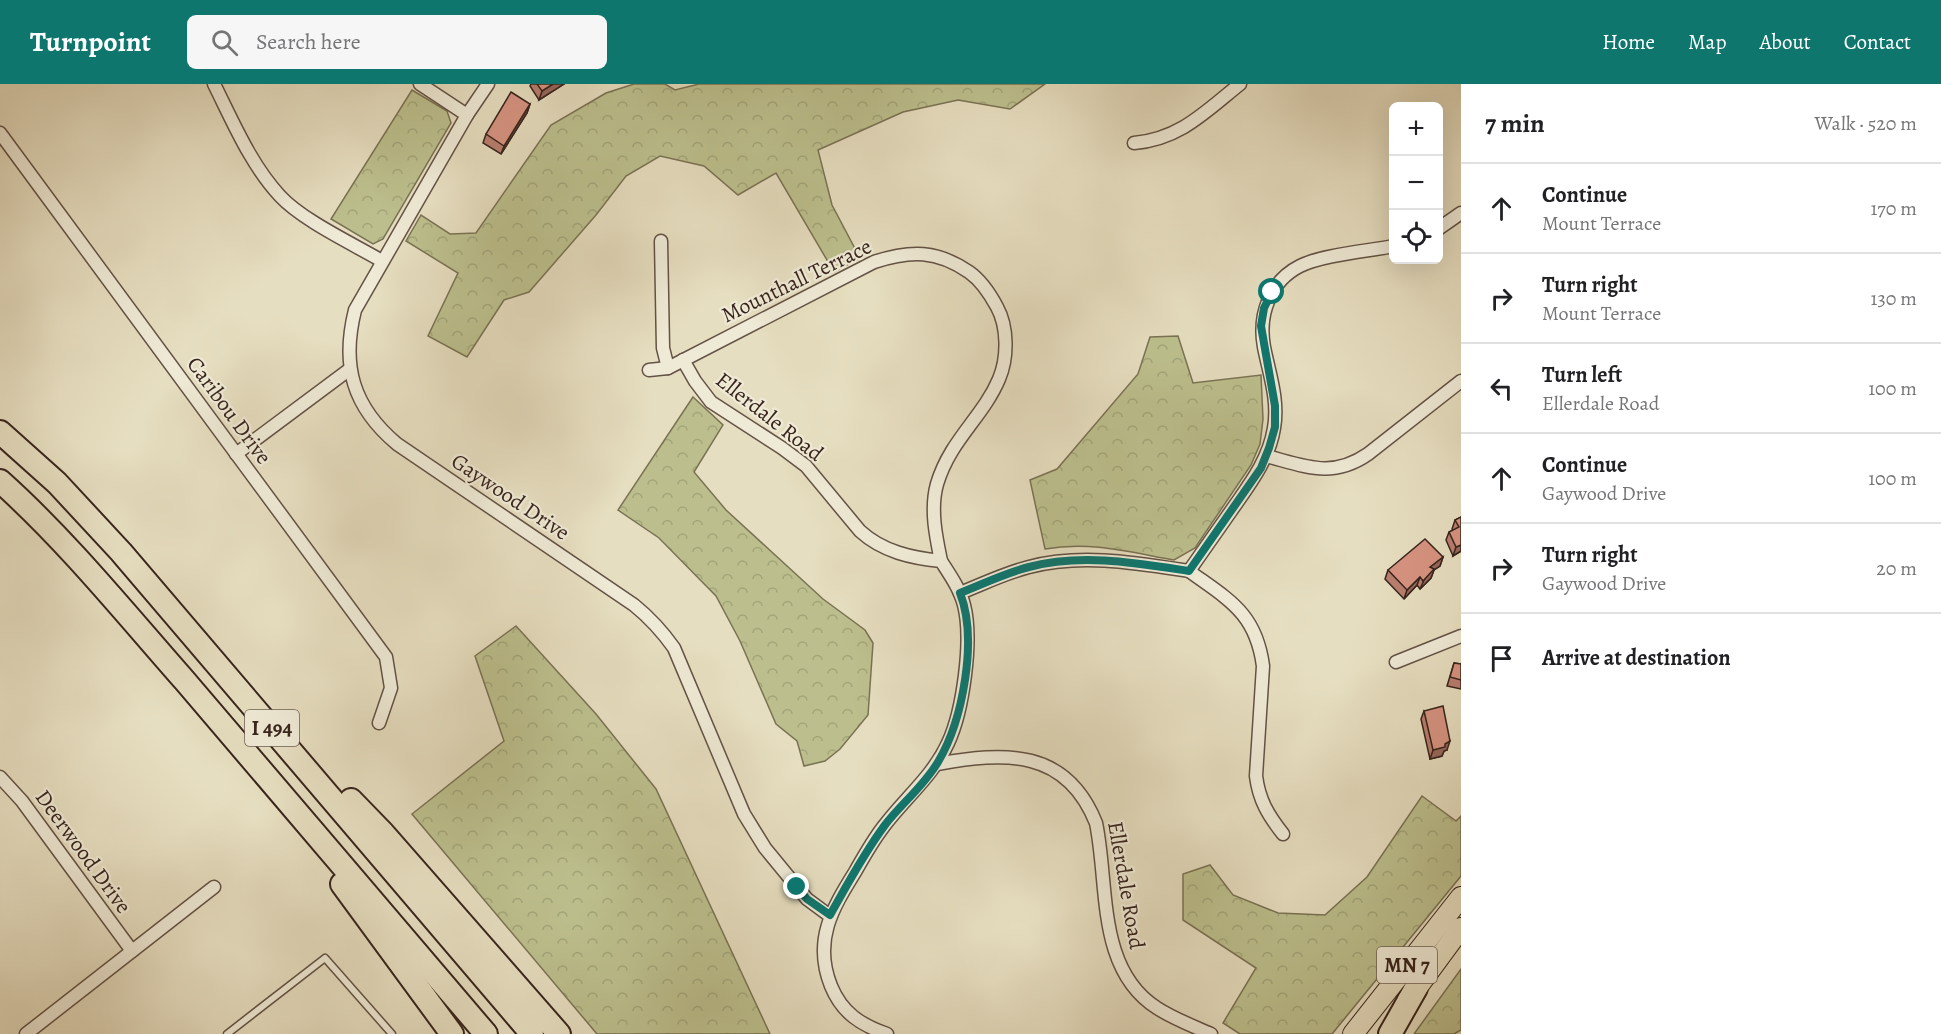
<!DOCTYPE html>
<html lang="en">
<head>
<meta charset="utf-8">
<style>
	:root { --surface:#fff; --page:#f6f6f6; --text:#202124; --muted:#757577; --line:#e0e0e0; --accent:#0f766e }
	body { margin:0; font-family:Alegreya,serif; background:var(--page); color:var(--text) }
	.controls { position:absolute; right:18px; top:18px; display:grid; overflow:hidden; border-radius:9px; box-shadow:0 6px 24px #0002 }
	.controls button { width:54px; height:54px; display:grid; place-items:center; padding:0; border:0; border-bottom:2px solid var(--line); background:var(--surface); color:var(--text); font:30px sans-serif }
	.stop { position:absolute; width:18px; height:18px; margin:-14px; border:4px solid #0f766e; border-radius:50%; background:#fff }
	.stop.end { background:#0f766e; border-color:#fff; box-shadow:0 2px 6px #0008 }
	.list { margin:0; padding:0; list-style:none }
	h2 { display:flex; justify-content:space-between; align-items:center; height:78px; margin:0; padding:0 24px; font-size:26px }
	h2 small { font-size:20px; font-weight:400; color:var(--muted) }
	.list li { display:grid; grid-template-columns:39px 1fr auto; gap:18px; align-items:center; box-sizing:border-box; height:90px; padding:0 24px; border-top:2px solid var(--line) }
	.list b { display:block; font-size:22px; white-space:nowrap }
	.list p { margin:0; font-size:20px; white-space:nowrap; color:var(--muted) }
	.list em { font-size:20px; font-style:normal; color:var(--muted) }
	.icon { flex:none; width:33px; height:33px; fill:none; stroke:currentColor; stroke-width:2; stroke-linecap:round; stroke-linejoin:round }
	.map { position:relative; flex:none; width:1461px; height:950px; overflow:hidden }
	header { display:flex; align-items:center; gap:36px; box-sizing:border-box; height:84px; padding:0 30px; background:var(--accent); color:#fff }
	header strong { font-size:28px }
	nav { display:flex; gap:33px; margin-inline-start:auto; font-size:21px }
	.search { width:420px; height:54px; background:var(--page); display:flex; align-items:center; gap:15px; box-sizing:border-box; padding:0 21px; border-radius:9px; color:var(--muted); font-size:22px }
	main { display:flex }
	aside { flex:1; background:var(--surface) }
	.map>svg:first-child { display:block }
</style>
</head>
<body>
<header>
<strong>Turnpoint</strong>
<div class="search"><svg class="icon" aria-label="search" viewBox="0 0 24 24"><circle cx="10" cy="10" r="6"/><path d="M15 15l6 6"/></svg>Search here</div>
<nav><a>Home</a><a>Map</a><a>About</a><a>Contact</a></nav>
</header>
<main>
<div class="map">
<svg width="1461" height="950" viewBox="0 0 1461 950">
	<defs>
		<pattern id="forest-crowns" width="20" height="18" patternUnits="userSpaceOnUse" patternTransform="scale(1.5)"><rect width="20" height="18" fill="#bcbf8d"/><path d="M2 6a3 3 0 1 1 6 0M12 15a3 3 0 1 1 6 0" fill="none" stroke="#a2a479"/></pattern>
	</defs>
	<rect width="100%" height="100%" fill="#e6dec0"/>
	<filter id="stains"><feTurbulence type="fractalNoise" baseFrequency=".00333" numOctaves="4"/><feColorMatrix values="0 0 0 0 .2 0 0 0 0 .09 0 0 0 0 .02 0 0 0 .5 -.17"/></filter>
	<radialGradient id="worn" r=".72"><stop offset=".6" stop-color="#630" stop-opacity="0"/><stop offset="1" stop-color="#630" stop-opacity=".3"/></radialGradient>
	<g fill="url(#forest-crowns)" stroke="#7a7254" stroke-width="1.5">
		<polygon points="634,0 665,0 675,6 699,0 1045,0 1010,25 958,16 903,28 818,66 832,121 860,174 834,188 776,89 738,111 704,82 660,72 626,92 596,131 529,208 504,216 467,273 428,252 458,189 406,157 421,131 450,150 476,149 551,41 606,9"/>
		<polygon points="412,6 447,27 451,39 383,155 373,160 331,135"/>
		<path d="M 1178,252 L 1193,299 L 1261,291 L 1263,335 L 1260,360 L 1251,381 L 1195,464 L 1174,476 C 1129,468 1091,457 1045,465 L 1030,396 L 1057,385 L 1138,290 L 1150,253 Z"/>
		<polygon points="693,313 723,341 694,388 726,426 823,515 865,546 873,559 868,631 840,665 825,677 804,682 797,657 776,640 740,557 716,512 659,454 618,426"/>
		<polygon points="516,542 596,630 656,705 770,950 597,950 412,730 504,657 475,572"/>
		<polygon points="1422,712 1456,737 1461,732 1461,792 1332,950 1240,950 1223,939 1256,884 1183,836 1183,790 1210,781 1233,811 1278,829 1325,831 1367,793"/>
		<polygon points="1461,885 1461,946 1454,950 1414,950"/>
	</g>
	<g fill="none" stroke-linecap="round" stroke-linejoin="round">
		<defs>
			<polyline id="service" points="227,950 325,874 392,950"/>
			<g id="minor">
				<path d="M 214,0 C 233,38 251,81 280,112 C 302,136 353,160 382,177"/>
				<polyline points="420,0 467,31"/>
				<path d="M 488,0 L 467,31 L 355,226 C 341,282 353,323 397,360 L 634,521 C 650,534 662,547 674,564 L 744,730 L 765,764 L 797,803 L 807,815 L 830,832"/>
				<polyline points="0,49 386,573 391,604 379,639"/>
				<path d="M 1134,59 C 1180,55 1205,28 1240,0"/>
				<polyline points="1438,145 1461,129"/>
				<polyline points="661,157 663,264 668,284"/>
				<path d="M 683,276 L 695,297 L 711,318 L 782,364 L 806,382 L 860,447 C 883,468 912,474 941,477 C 950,491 960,505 964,521 C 973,556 963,627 948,659 C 933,692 905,714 884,742 C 873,756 864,772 855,788 C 832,825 813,857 831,902 C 842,929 861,941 887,950"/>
				<path d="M 649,286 L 668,284 L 874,178 C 911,166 937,166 969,188 C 982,197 990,210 997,223 C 1008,243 1008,274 999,295 C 983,333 950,356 937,400 C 930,425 936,453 941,477"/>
				<polyline points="236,370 350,285"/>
				<path d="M 1266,372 C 1305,382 1332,395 1368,370 L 1461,297"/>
				<path d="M 1189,487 C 1229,516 1256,529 1263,582 L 1256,692 C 1259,716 1268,731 1283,750"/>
				<path d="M 960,509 C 983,500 1005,489 1029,483 C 1081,469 1137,479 1189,487 C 1203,467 1217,447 1231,427 C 1249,401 1269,376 1274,344 C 1279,316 1269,289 1264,263 C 1258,231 1270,197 1300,182 C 1322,171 1368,167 1394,162"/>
				<polyline points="1396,578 1461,552"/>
				<path d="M 937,680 C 1005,668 1066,664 1096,739 C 1109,801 1096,885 1157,924 C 1174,935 1193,942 1211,950"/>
				<polyline points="0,693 22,717 132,867"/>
				<polyline points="26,950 214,803"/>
			</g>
			<g id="primary">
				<polyline points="1408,916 1461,844"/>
				<polyline points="1353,950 1461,813"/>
			</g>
			<g id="motorway">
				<polyline points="0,348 57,399 121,468 532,950"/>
				<path d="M 0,397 C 67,457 125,529 185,597 C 286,714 385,833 486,950"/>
				<polyline points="351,716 383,749 559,950"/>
				<polyline points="342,800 452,950"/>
				<polyline points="1390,950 1416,904"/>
			</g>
		</defs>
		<use href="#service" stroke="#635245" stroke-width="9"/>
		<use href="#minor" stroke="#635245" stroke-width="15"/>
		<use href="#primary" stroke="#37241c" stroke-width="22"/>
		<use href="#motorway" stroke="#37241c" stroke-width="26"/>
		<use href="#service" stroke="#efead6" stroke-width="6"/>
		<use href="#minor" stroke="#efead6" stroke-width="12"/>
		<use href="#primary" stroke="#e6dec0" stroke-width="20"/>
		<use href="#motorway" stroke="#e6dec0" stroke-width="22"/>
	</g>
	<g fill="#b87e6f" stroke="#37241c" stroke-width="1.5">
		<polygon points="531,0 564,0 539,16 530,2"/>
		<polygon points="530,20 527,29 501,70 483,59 486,50"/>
		<polygon points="1461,433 1461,467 1453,472 1446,456 1449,448 1453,446 1452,445 1455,436"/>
		<polygon points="1443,473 1440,482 1434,486 1431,494 1420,505 1417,501 1404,515 1385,495 1388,486"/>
		<polygon points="1454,579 1461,580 1461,605 1447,602"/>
		<polygon points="1424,627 1447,666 1444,667 1442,672 1430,675 1421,635"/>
	</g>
	<g fill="#96675a" stroke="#37241c" stroke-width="1.5">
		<polygon points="553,0 564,0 539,16 542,7"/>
		<polygon points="530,20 527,29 501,70 504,62"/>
		<polygon points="1461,461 1461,467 1453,472 1456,463"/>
		<polygon points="1443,473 1440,482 1434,486 1431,494 1420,505 1430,483"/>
		<polygon points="1420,493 1417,501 1404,515 1407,506"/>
		<polygon points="1450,657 1447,666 1444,667 1442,672 1430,675 1433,666"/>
	</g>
	<g fill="#d69381" stroke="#37241c" stroke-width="1.5">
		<polygon points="537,0 553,0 542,7"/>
		<polygon points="511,8 530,20 504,62 486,50"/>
		<polygon points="1461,433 1461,461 1456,463 1449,448 1459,443 1455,436"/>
		<polygon points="1425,455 1443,473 1430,483 1434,485 1423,497 1420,493 1407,506 1388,486"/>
		<polygon points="1454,579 1461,580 1461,596 1450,593"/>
		<polygon points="1443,622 1450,657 1445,660 1445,663 1433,666 1424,627"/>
	</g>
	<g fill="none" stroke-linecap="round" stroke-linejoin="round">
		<path stroke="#0f766e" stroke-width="8" d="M 797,803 L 807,815 L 830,831 C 847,801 864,769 885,741 C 901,720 924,702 938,678 C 963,636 978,555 960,509 C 983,500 1005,489 1029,483 C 1081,469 1137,479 1189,487 L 1261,384 L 1269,364 L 1275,343 L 1275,322 L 1261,242 L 1264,224 L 1272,208"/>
	</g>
	<g text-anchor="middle" stroke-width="4.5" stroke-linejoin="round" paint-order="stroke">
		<g fill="#efead6" stroke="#6e5f54" stroke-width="1.5">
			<rect x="245" y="626" width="54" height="36" rx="4.5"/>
			<rect x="1377" y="863" width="60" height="36" rx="4.5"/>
		</g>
		<g font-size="21" font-weight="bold" fill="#37241c">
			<text x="272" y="651">I 494</text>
			<text x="1407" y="888">MN 7</text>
		</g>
		<g font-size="22" fill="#37241c" stroke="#efead6">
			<text transform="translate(796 196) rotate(-26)" y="8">Mounthall Terrace</text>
			<text transform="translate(230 326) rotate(54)" y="8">Caribou Drive</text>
			<text transform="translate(770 332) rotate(38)" y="8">Ellerdale Road</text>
			<text transform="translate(511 412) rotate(34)" y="8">Gaywood Drive</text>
			<text transform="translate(84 767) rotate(54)" y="8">Deerwood Drive</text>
			<text transform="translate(1127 801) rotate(80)" y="8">Ellerdale Road</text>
		</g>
	</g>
	<rect width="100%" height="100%" filter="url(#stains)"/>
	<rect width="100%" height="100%" fill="url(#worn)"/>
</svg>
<div class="controls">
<button>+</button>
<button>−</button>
<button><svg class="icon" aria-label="locate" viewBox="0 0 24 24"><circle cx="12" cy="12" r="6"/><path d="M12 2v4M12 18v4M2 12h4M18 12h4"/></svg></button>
</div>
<div class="stop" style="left:1272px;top:208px"></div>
<div class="stop end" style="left:797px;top:803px"></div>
</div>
<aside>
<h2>7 min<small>Walk · 520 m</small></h2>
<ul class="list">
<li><svg class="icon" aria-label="ahead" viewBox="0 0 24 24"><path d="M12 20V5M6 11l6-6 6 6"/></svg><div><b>Continue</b><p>Mount Terrace</p></div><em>170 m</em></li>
<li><svg class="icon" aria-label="right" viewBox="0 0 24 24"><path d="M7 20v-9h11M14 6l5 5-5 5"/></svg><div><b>Turn right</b><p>Mount Terrace</p></div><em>130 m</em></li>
<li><svg class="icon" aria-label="left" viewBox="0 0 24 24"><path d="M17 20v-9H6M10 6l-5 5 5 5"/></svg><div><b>Turn left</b><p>Ellerdale Road</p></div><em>100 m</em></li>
<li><svg class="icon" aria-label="ahead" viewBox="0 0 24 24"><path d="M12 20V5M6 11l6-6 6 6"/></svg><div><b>Continue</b><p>Gaywood Drive</p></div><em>100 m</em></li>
<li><svg class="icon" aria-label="right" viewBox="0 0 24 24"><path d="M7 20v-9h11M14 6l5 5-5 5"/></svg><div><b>Turn right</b><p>Gaywood Drive</p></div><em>20 m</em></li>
<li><svg class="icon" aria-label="arrive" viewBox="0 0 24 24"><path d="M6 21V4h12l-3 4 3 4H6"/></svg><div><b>Arrive at destination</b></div></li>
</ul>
</aside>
</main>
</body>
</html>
